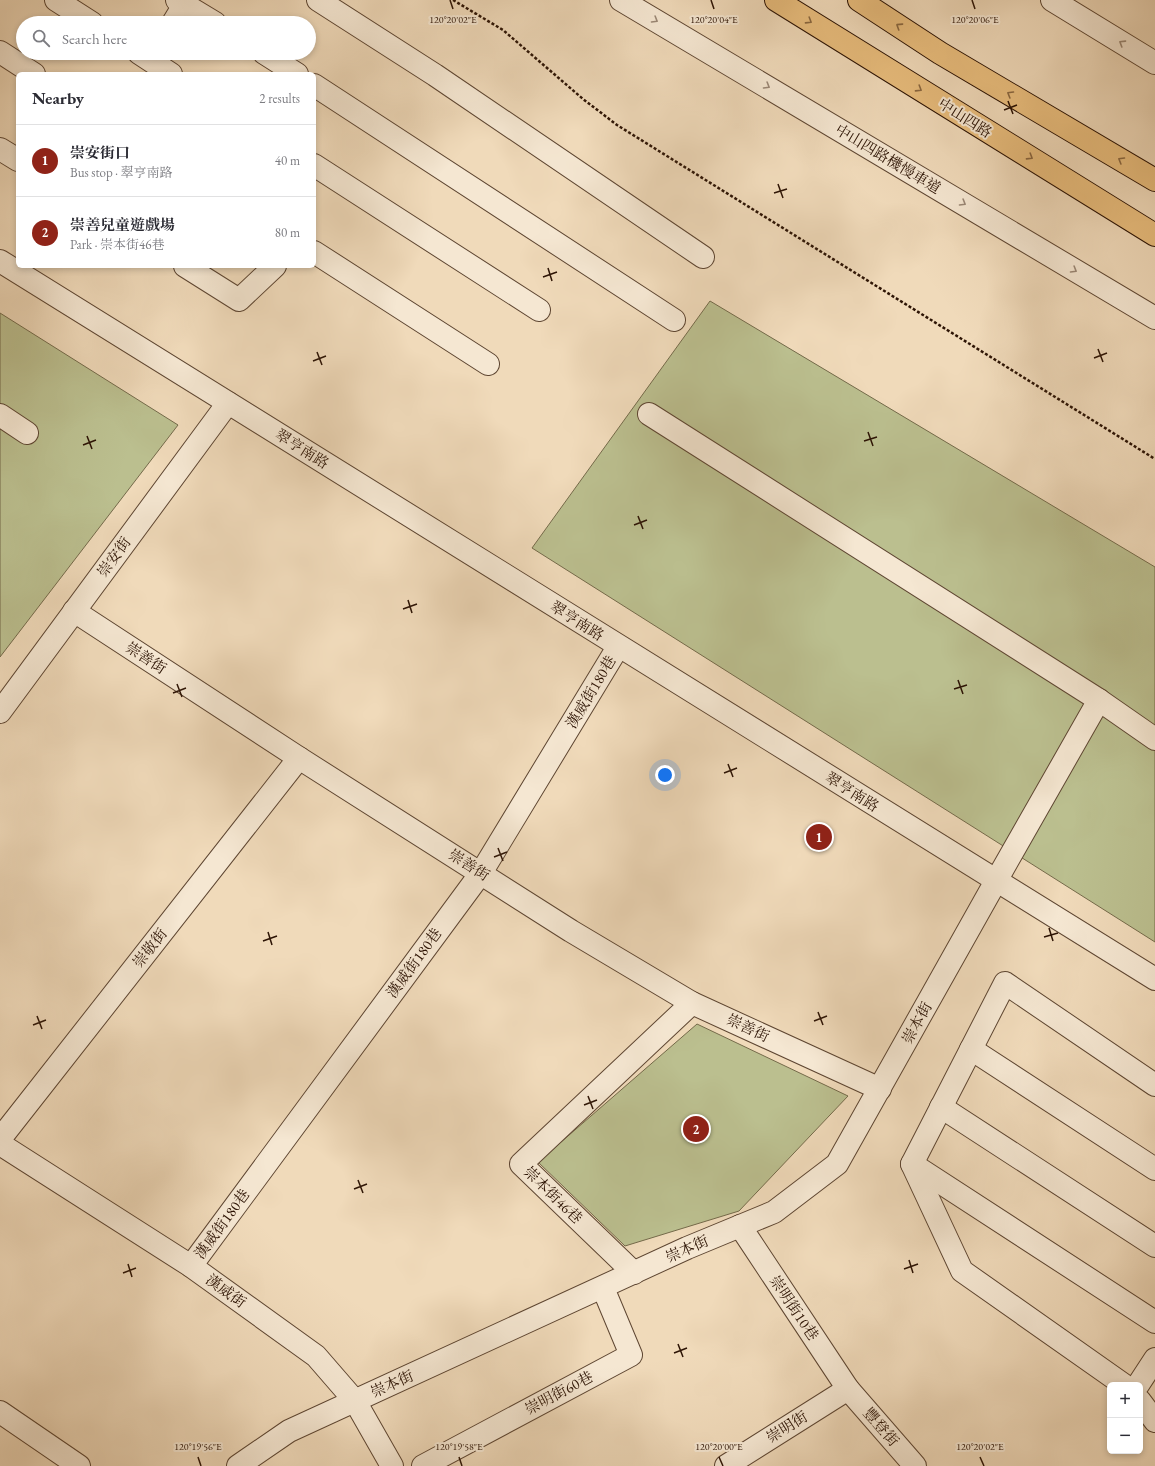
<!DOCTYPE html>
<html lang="en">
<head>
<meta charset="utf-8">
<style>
	:root { --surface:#fff; --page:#f2f2f3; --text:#2b2b33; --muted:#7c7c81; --line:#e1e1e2; --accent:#8f2418 }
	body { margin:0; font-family:"EB Garamond","Noto Serif TC",serif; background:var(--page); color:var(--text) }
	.controls { position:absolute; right:12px; bottom:12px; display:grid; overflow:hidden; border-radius:6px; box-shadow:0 2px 6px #0003 }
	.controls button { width:36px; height:36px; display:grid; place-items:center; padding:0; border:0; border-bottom:1px solid var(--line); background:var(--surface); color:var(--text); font:20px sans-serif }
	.you { position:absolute; left:665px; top:775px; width:14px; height:14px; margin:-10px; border:3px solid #fff; border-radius:50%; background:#1a73e8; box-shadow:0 0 0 6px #1a73e833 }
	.badge { display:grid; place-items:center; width:26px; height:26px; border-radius:50%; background:var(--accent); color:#fff; font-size:13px; font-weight:700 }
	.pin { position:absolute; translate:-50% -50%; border:2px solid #fff; box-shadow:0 1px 4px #0006 }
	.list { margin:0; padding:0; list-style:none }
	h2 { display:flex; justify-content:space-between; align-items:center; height:52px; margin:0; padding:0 16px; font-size:17px }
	h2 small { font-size:13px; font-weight:400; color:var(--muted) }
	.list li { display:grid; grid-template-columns:26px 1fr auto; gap:12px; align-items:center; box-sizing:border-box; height:72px; padding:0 16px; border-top:1px solid var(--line) }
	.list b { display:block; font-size:15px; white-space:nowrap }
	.list p { margin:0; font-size:13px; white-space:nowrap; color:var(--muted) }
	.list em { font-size:13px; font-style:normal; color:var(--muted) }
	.icon { flex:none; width:22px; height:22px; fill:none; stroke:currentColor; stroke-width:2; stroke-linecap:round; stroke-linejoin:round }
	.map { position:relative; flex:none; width:1155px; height:1466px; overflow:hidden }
	.search { position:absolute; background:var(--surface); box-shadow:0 2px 6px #0003; left:16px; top:16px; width:300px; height:44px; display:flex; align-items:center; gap:10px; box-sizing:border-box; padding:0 14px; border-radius:22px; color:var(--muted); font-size:15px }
	.panel { position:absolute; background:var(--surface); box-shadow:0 2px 6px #0003; left:16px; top:72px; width:300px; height:196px; border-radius:6px }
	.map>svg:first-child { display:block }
</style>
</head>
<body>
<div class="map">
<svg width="1155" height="1466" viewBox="0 0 1155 1466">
	<rect width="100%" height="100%" fill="#f0daba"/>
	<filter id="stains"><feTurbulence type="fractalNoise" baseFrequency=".005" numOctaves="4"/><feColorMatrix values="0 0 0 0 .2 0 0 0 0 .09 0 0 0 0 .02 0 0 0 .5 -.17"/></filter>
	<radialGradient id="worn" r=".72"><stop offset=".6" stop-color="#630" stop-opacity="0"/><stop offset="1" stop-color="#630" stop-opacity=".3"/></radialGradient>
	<g fill="#bbbf8f" stroke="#746a4a">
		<polygon points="710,301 1155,567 1155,942 532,548"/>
		<polygon points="0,313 178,425 0,657"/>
		<polygon points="697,1024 848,1096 739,1211 625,1246 538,1162"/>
	</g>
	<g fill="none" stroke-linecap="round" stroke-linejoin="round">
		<defs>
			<g id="minor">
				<polyline points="56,0 92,23"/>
				<polyline points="177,0 215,23"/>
				<polyline points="318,0 435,75 703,257"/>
				<polyline points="621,0 1155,318"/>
				<polyline points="1052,0 1155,63"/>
				<polyline points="173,23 187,0"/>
				<polyline points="0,52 34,74"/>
				<polyline points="139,53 171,74"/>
				<polyline points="264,53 297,74"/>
				<polyline points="314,85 674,320"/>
				<polyline points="0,149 18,160"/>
				<polyline points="314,165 539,310"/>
				<polyline points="314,252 488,364"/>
				<polyline points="0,261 1155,979"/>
				<polyline points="185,266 239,300 275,266"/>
				<polyline points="649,414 1099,700 1155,739"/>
				<polyline points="0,415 27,433"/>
				<polyline points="74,611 299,758 571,931 692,1003 880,1089"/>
				<polyline points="0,712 228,403"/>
				<polyline points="971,1049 1155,1169"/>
				<polyline points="941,1107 1155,1246"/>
				<polyline points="0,1139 299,758"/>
				<polyline points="0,1144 191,1266 316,1356 355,1401 392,1466"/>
				<polyline points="912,1164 1155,1322"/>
				<polyline points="740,1226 848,1389 915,1466"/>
				<polyline points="191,1266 481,873 618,647"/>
				<polyline points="634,1273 521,1164 692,1003"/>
				<polyline points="1124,1385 962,1271 912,1164 1005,983 1155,1085"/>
				<polyline points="1138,1385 1155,1359"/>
				<polyline points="1140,1401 1155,1421"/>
				<polyline points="0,1412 79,1466"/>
				<polyline points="238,1466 289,1431 687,1248 774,1212 837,1164 996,881 1099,700"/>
				<polyline points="423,1466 631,1355 603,1288"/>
				<polyline points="726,1466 848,1389"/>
			</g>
			<g id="major">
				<polyline points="776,0 1155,235"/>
				<polyline points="859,0 940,53 1155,180"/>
			</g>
		</defs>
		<use href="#minor" stroke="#5e4632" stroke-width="24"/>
		<use href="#major" stroke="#2d1405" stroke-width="24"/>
		<polyline stroke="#2d1405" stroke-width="2.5" stroke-dasharray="3 2" stroke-linecap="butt" points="453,0 503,30 583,99 617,125 1155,459"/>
		<use href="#minor" stroke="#f5e7d2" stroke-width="22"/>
		<use href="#major" stroke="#e8bd7d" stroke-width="22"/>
	</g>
	<defs><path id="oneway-chevron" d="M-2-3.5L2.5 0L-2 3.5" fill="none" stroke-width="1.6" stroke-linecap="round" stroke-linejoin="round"/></defs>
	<g stroke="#9b8876">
		<use href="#oneway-chevron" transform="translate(655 20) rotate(31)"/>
		<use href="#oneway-chevron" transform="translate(1122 43) rotate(-148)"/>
		<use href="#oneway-chevron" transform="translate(767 86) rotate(31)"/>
		<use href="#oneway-chevron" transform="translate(963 203) rotate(31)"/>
		<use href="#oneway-chevron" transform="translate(1074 270) rotate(31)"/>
	</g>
	<g stroke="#8a6841">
		<use href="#oneway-chevron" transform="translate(809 21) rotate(32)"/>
		<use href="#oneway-chevron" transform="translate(899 26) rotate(-147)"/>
		<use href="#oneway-chevron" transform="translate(919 89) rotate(32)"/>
		<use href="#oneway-chevron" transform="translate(1010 94) rotate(-149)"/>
		<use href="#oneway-chevron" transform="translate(1030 157) rotate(32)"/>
		<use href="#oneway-chevron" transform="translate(1121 160) rotate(-149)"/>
	</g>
	<path fill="none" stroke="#2d1405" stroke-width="1.5" d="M 450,0 L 453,9M 711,0 L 714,9M 972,0 L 975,9M 1008,101 L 1013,114M 1004,110 L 1017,105M 778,184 L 783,198M 774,193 L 787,189M 548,268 L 552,281M 543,277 L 557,272M 1098,349 L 1103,362M 317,352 L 322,365M 1094,358 L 1107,353M 313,361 L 326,356M 868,432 L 873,446M 87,436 L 92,449M 864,441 L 877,437M 83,445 L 96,440M 638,516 L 643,529M 634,525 L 647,520M 408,600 L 412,613M 403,609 L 417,604M 958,680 L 963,694M 177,684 L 182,697M 954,689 L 967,685M 173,693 L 186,688M 728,764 L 733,777M 724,773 L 737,768M 498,848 L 503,861M 494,857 L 507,852M 1049,928 L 1053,941M 268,932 L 272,945M 1044,937 L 1058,933M 263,941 L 277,936M 818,1012 L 823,1025M 37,1016 L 42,1029M 814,1021 L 827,1016M 33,1025 L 46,1020M 588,1096 L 593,1109M 584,1105 L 597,1100M 358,1180 L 363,1193M 354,1189 L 367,1184M 909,1260 L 913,1273M 128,1264 L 132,1277M 904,1269 L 918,1264M 123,1273 L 136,1268M 678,1344 L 683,1357M 674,1353 L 687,1348M 198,1457 L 201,1466M 459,1457 L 462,1466M 719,1457 L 723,1466M 980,1457 L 984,1466"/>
	<g text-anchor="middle" stroke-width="4" stroke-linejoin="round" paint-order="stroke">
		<g font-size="15" fill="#2d1405" stroke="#f5e7d2">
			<text transform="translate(965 118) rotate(32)" y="5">中山四路</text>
			<text transform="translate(888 159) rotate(31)" y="5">中山四路機慢車道</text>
			<text transform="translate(302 449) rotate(32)" y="5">翠亨南路</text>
			<text transform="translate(114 557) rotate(-54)" y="5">崇安街</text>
			<text transform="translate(577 621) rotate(32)" y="5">翠亨南路</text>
			<text transform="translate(146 658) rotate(33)" y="5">崇善街</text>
			<text transform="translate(591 692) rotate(-59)" y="5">漢威街180巷</text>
			<text transform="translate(852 792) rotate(32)" y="5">翠亨南路</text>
			<text transform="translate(469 865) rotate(32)" y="5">崇善街</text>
			<text transform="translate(150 948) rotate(-52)" y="5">崇敬街</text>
			<text transform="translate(414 963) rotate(-54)" y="5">漢威街180巷</text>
			<text transform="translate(917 1023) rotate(-61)" y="5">崇本街</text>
			<text transform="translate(748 1028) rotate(25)" y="5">崇善街</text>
			<text transform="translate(553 1195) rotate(44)" y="5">崇本街46巷</text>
			<text transform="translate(222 1224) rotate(-54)" y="5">漢威街180巷</text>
			<text transform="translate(687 1249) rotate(-24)" y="5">崇本街</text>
			<text transform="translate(226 1291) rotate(36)" y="5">漢威街</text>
			<text transform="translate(794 1308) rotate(56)" y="5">崇明街10巷</text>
			<text transform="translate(392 1384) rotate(-24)" y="5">崇本街</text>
			<text transform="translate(559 1393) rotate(-28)" y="5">崇明街60巷</text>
			<text transform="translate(787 1427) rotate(-32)" y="5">崇明街</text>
			<text transform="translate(881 1427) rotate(49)" y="5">豐登街</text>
		</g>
	</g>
	<g font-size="10" text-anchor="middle" fill="#2d1405" stroke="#f5e7d2" stroke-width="4" stroke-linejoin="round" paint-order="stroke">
		<text x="975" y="23">120°20'06"E</text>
		<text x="453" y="23">120°20'02"E</text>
		<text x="714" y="23">120°20'04"E</text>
		<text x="198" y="1450">120°19'56"E</text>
		<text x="459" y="1450">120°19'58"E</text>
		<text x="719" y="1450">120°20'00"E</text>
		<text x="980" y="1450">120°20'02"E</text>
	</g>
	<rect width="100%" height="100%" filter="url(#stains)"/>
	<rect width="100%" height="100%" fill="url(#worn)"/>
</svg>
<div class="controls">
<button>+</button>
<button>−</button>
</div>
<div class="you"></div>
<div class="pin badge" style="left:819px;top:837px">1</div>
<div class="pin badge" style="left:696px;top:1129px">2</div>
<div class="search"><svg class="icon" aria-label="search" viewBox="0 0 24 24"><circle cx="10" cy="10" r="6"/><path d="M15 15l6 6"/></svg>Search here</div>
<section class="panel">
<h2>Nearby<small>2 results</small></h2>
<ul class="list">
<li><span class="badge">1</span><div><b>崇安街口</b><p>Bus stop · 翠亨南路</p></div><em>40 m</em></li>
<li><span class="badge">2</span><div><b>崇善兒童遊戲場</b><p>Park · 崇本街46巷</p></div><em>80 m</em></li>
</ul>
</section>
</div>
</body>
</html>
